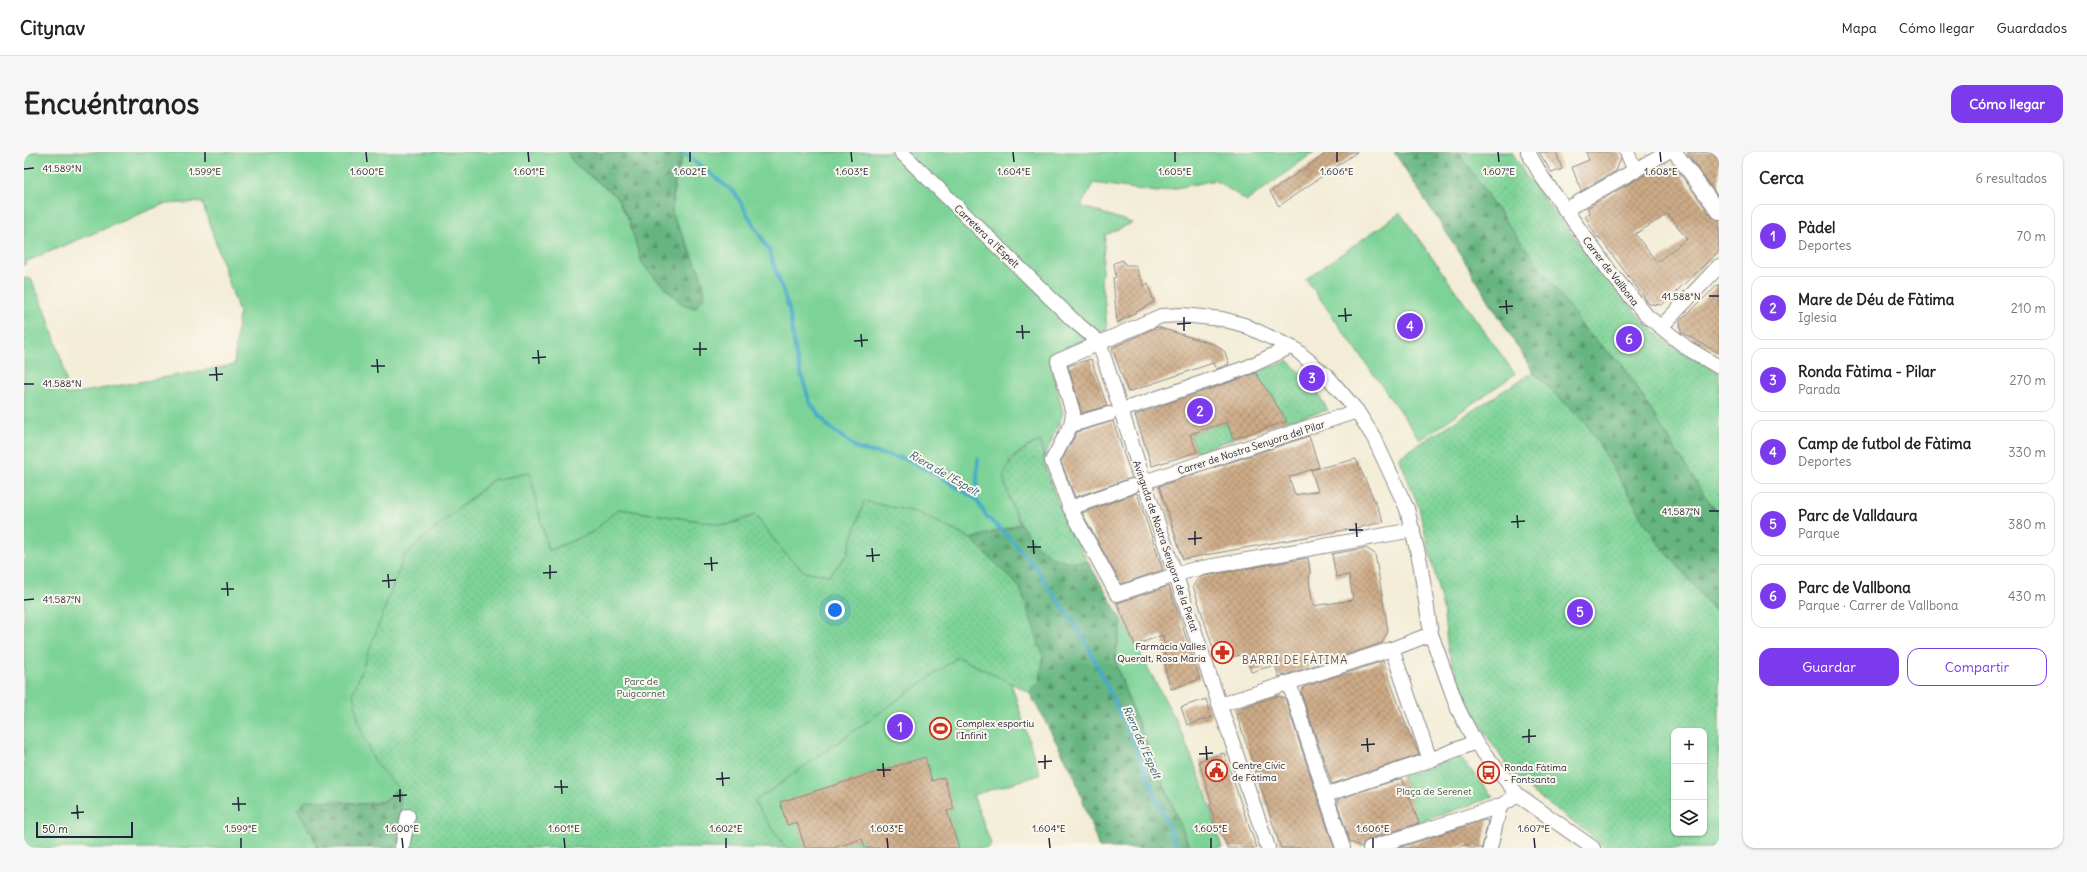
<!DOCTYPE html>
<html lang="es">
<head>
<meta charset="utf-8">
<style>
	:root { --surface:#fff; --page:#f6f6f6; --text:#222; --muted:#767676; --line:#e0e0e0; --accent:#7c3aed }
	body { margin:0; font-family:Delius,sans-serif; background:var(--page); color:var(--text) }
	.controls { position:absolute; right:12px; bottom:12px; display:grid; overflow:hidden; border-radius:8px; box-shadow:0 1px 3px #0004 }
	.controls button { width:36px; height:36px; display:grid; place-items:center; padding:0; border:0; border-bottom:1px solid var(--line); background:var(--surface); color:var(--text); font:20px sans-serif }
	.scale { position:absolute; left:12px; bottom:10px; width:97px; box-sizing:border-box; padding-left:4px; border:2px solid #22223b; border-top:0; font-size:11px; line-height:14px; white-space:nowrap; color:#22223b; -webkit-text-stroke:3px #fbf7ec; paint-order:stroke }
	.you { position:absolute; left:811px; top:458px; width:14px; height:14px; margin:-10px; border:3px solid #fff; border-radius:50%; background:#1a73e8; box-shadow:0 0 0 6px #1a73e833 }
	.badge { display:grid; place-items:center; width:26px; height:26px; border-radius:50%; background:var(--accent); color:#fff; font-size:13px; font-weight:700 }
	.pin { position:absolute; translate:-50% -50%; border:2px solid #fff; box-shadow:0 1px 4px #0006 }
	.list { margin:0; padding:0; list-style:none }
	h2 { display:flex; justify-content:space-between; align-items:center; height:52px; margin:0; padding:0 16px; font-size:17px }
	h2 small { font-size:13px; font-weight:400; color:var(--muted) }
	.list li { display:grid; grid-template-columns:26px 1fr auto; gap:12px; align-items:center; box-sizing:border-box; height:64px; margin:0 8px 8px; padding:0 8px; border:1px solid var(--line); border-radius:12px }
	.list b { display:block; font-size:15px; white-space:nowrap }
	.list p { margin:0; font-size:13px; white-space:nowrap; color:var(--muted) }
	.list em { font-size:13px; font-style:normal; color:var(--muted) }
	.actions { display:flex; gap:8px; padding:12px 16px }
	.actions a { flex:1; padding:9px 0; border:1px solid var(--accent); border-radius:12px; text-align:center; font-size:14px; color:var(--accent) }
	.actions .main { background:var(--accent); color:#fff }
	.icon { flex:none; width:22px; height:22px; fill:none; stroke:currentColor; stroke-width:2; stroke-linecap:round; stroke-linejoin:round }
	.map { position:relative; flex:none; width:1695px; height:696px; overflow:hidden; border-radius:12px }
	header { display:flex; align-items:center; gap:24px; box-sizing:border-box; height:56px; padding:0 20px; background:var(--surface); border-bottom:1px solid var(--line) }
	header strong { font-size:19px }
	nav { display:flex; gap:22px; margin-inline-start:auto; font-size:14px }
	.intro { display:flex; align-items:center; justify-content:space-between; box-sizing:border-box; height:96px; padding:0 24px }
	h1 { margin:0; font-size:28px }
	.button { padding:10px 18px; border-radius:12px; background:var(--accent); color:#fff; font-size:14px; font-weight:700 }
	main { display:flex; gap:24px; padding:0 24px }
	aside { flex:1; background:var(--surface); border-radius:12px; box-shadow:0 1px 3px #0004 }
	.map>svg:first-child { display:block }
</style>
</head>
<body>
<header>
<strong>Citynav</strong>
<nav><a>Mapa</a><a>Cómo llegar</a><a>Guardados</a></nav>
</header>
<div class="intro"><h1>Encuéntranos</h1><a class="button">Cómo llegar</a></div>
<main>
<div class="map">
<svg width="1695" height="696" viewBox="0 0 1695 696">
	<defs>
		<pattern id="forest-firs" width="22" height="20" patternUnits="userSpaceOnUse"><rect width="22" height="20" fill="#66b580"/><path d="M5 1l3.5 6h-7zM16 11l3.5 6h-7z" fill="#54936a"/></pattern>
		<pattern id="park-dots" width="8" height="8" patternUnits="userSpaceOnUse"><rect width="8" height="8" fill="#7dd397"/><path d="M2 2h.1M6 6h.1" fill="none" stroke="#6cb583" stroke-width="1.8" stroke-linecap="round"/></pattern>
		<pattern id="building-cross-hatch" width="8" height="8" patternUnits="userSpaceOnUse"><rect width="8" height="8" fill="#cdab87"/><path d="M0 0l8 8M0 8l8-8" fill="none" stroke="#a68b70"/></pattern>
	</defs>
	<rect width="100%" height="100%" fill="#fbf7ec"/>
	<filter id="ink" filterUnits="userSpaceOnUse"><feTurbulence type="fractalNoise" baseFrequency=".025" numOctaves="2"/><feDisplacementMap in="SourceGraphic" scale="8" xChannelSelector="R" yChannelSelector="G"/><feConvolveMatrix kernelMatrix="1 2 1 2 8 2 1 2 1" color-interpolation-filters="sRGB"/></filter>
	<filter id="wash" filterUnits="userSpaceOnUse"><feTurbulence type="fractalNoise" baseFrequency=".012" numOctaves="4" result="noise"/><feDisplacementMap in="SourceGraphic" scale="16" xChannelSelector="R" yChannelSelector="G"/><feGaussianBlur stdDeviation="0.9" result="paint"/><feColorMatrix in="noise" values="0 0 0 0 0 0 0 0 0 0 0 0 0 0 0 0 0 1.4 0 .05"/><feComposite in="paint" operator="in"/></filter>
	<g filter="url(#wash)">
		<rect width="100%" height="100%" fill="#f3edd7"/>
		<g fill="#7dd397" stroke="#507a69">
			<polygon points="0,0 543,0 551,12 592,44 605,68 617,109 625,120 658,152 671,156 668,101 648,62 650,33 658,6 657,0 1290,0 1223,49 1191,28 1133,40 1069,31 1057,54 1108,71 1081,83 1077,131 1081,152 1083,180 1025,205 1039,261 1020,306 1016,289 1004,294 986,308 985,347 996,372 947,387 895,361 840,350 823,403 806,423 781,420 762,403 731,363 703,373 594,357 569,380 524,399 506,321 468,328 381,402 351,611 374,636 360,649 337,652 310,648 280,670 288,681 293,696 0,696 0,126 7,127 21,157 39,213 42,228 42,243 210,213 215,160 178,50 140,52 3,109 0,114"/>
			<polygon points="1376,61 1491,222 1396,288 1282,127"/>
			<polygon points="1098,468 1153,570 1181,638 1198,696 1166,696 1101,539 1091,507"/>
			<polygon points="934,505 987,531 1016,623 949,643 967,692 963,696 762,696 730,650"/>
		</g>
		<g fill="url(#forest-firs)" stroke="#446c5e">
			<polygon points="543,0 657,0 658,6 650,33 648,62 674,116 679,130 681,144 671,156 658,152 625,120 617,109 605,68 592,44 551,12"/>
			<polygon points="1370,0 1435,0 1470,53 1564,181 1598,212 1678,340 1695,362 1695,464 1632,388 1562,271 1509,220 1435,100"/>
			<polygon points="996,372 1016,395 1033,407 1064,410 1098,468 1091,507 1101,539 1166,696 1075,696 1050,623 1005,540 1016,530 996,436 947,387"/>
			<path d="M 374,636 L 378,663 L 372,696 L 293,696 L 288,681 L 273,658 L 282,648 C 302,647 344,657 360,649 C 365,647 370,640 374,636 Z"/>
		</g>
		<g fill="url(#park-dots)" stroke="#507a69" fill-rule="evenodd">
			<polygon points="1435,0 1488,0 1502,24 1550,85 1621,171 1647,193 1695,221 1695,362 1678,340 1598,212 1564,181 1470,53"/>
			<polygon points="1264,209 1287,231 1304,258 1263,269 1231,220"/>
			<path d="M 1509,220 L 1562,271 L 1632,388 L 1695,464 L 1695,696 L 1580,696 L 1562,678 L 1543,666 L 1508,640 L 1486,618 L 1465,587 L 1439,540 L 1424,498 L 1419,457 L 1395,356 L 1375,305 ZM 1650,579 L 1680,579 L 1680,681 L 1650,681 Z"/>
			<polygon points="1203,270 1209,287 1173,300 1166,282"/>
			<path d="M 1016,289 L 1023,320 L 1036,356 L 1064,410 C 1055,409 1042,410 1033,407 C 1002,395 986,353 979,324 C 988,305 997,297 1016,289 Z"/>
			<polygon points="506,321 524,399 569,380 594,357 703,373 731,363 762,403 781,420 806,423 823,403 840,349 895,361 947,387 996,436 1019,504 1016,530 1005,540 934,505 730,650 762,696 372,696 378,663 374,636 351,611 335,573 329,541 381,402 469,328"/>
			<polygon points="1436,605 1469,645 1394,671 1377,624"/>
		</g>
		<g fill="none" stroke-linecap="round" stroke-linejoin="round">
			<g stroke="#47abc7" stroke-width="4">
				<polyline points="659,0 711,41 745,99 765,157 772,204 786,251 804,274 834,297 882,307 918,326 952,347 963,365 986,386 1012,416 1062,490 1110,591 1153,696"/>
				<polyline points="952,347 954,307"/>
			</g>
		</g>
		<g id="blocks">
			<g fill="url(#building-cross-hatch)" fill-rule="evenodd">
				<polygon points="1304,0 1333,0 1255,54 1246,40"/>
				<polygon points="1515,0 1532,0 1538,17 1528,21"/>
				<polygon points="1562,0 1595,0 1597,6 1592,19 1557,39 1548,15 1565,8"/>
				<polygon points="1664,0 1695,0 1695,46 1664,3"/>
				<path d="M 1636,14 L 1654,19 L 1688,65 L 1695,68 L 1695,99 L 1638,153 L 1625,152 L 1575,85 L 1573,86 L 1561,64 L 1566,61 L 1563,56 ZM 1644,62 L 1663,87 L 1633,110 L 1611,82 Z"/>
				<polygon points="1099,108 1101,113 1111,113 1120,134 1124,131 1130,150 1093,171 1089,126 1092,125 1090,111"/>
				<polygon points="1695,132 1695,201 1657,180 1656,169"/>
				<polygon points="1133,175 1192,193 1201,200 1205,212 1192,217 1189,211 1104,240 1088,196"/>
				<polygon points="1067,207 1083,254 1058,261 1044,214"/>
				<polygon points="1232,221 1263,269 1209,287 1203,270 1166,282 1173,300 1128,314 1111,263"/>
				<polygon points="1089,269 1108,326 1051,345 1037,310 1053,280"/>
				<polygon points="1285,284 1295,315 1265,325 1271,343 1294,339 1287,318 1332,307 1360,370 1332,376 1159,407 1135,334"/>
				<polygon points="1113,341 1139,418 1097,432 1058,361"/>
				<polygon points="1342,396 1351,402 1362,466 1364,479 1358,491 1255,525 1251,513 1227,520 1222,502 1193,508 1169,434 1175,425 1284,406 1286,419 1285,428 1289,454 1329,448 1325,423 1312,425 1308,402"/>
				<polygon points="1145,434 1176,527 1147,537 1142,521 1139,483 1111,493 1093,451"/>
				<polygon points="1359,509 1385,581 1395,603 1308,632 1277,541 1280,535"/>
				<polygon points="1254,544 1261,546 1310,696 1257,696 1211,558"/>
				<polygon points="1182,547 1188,565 1163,573 1157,555"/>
				<polygon points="1200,601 1223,669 1233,696 1204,696 1191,670 1186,653 1188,652 1175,609"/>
				<polygon points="901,605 908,629 920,625 930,657 923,659 935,696 841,696 838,687 809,696 781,696 773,670 763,673 756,650"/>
				<polygon points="1378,626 1395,671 1343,688 1339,691 1338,695 1326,690 1313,651 1314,647"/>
				<polygon points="1461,668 1464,669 1458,696 1445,696 1444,692 1432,696 1374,696"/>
			</g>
		</g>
	</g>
	<g filter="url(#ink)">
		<use href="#blocks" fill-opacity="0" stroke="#8a8889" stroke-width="1"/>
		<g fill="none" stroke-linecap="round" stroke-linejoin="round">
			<defs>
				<g id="street">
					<polyline points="877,0 1050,169 1075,190 1120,330 1244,696"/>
					<polyline points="1504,0 1518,25 1586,120 1623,164 1663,196 1695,215"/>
					<polyline points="1603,0 1611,19"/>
					<polyline points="1651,0 1695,60"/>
					<polyline points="1541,58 1643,0"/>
					<polyline points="1637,175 1695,114"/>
					<polyline points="1098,258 1224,215 1266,195"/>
					<polyline points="1047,273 1085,262"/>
					<polyline points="1120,330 1333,259"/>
					<polyline points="1046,356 1108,334"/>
					<polyline points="1389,378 1167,418 1093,442 1046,356 1028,309 1047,273 1049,261 1034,209 1137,164 1158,163 1198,167 1220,173 1271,197 1304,225 1333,259 1350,286 1383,357 1396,410 1407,482 1434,557 1451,590 1494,643 1569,696"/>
					<polyline points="1368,497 1406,608"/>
					<polyline points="1265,531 1319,696"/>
					<polyline points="1196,553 1368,497 1407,482"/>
					<polyline points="1301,643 1406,608 1451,590"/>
					<polyline points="378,696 384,664"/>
					<polyline points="1346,696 1476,654 1494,643"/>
					<polyline points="1466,696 1476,654"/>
				</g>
			</defs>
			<use href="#street" stroke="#8a8889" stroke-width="16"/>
			<use href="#street" stroke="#fff" stroke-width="14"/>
		</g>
	</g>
	<path fill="none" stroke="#22223b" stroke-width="1.5" d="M 181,0 L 181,10M 342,0 L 343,10M 504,0 L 505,10M 666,0 L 666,10M 827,0 L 828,10M 989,0 L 990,10M 1151,0 L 1151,10M 1313,0 L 1313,10M 1474,0 L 1475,10M 1636,0 L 1637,10M 0,17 L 10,16M 1685,144 L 1695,144M 1482,148 L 1483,162M 1475,155 L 1489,154M 1321,156 L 1322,170M 1314,164 L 1328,163M 1160,165 L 1160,179M 1153,172 L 1167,171M 998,173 L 999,187M 992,180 L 1006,180M 837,182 L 838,195M 830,189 L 844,188M 676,190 L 676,204M 669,197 L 683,197M 514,198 L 515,212M 508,206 L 522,205M 353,207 L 354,221M 347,214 L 361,214M 192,215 L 193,229M 185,223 L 199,222M 0,232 L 10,232M 1685,359 L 1695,359M 1493,363 L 1494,376M 1487,370 L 1501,369M 1332,371 L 1333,385M 1325,378 L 1339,378M 1171,379 L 1171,393M 1164,387 L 1178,386M 1009,388 L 1010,402M 1003,395 L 1017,395M 848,396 L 849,410M 842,404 L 856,403M 687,405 L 688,419M 680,412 L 694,411M 526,413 L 526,427M 519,421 L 533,420M 364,422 L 365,436M 358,429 L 372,428M 203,430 L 204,444M 197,437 L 210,437M 0,448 L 10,447M 1505,577 L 1505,591M 1498,585 L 1512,584M 1343,586 L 1344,600M 1337,593 L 1351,592M 1182,594 L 1183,608M 1175,602 L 1189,601M 1021,603 L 1021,617M 1014,610 L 1028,609M 859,611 L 860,625M 853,618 L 867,618M 698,620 L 699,634M 692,627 L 706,626M 537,628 L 538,642M 530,635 L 544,635M 376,637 L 376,650M 369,644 L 383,643M 214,645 L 215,659M 208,652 L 222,652M 53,653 L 54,667M 47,661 L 60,660M 217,686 L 217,696M 378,686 L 379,696M 540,686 L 541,696M 702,686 L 702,696M 863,686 L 864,696M 1025,686 L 1026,696M 1187,686 L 1187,696M 1349,686 L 1349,696M 1510,686 L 1511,696"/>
	<defs>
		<symbol id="pharmacy-ring" viewBox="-11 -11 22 22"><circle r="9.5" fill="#fbf7ec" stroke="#c8321e" stroke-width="1.5"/><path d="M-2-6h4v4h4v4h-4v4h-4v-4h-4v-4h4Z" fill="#c8321e"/></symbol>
		<symbol id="stadium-ring" viewBox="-11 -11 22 22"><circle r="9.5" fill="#fbf7ec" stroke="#c8321e" stroke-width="1.5"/><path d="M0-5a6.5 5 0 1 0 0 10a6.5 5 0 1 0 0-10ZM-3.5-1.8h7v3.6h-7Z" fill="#c8321e"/></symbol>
		<symbol id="civic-ring" viewBox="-11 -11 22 22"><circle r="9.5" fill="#fbf7ec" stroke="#c8321e" stroke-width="1.5"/><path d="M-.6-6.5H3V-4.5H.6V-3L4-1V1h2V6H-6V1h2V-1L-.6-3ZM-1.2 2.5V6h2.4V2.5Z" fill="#c8321e"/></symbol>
		<symbol id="bus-ring" viewBox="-11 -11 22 22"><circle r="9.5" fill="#fbf7ec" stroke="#c8321e" stroke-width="1.5"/><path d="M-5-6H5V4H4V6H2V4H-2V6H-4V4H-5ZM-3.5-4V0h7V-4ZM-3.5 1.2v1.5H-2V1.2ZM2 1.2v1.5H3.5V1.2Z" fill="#c8321e"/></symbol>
	</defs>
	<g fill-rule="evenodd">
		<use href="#pharmacy-ring" x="1186" y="488" width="25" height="25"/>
		<use href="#stadium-ring" x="904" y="564" width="25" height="25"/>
		<use href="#civic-ring" x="1180" y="606" width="25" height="25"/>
		<use href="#bus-ring" x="1452" y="608" width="25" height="25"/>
	</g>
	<g text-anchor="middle" stroke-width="4" stroke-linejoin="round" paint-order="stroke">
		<g font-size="10" fill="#22223b" stroke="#fbf7ec">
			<text transform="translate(963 84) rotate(44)" y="4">Carretera a l'Espelt</text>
			<text transform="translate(1587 119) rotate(52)" y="4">Carrer de Vallbona</text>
			<text transform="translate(1227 295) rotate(-18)" y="4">Carrer de Nostra Senyora del Pilar</text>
			<text transform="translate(1142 394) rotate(71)" y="4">Avinguda de Nostra Senyora de la Pietat</text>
		</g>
		<g font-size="10" fill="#22223b" stroke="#fbf7ec" text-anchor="start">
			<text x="1182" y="498" text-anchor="end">Farmàcia Valles<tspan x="1182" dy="12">Queralt, Rosa Maria</tspan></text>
			<text x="932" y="575">Complex esportiu<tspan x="932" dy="12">l'Infinit</tspan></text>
			<text x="1208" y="617">Centre Cívic<tspan x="1208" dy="12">de Fàtima</tspan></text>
			<text x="1480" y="619">Ronda Fàtima<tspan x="1480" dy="12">- Fontsanta</tspan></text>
		</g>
		<g font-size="10" fill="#3d5757" stroke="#fbf7ec">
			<text x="617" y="533">Parc de<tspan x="617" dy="12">Puigcornet</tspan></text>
			<text x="1410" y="643">Plaça de Serenet</text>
		</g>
		<g font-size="11" font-style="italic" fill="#315973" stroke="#fbf7ec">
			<text transform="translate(920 321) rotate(30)" y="4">Riera de l'Espelt</text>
			<text transform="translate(1118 590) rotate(66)" y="4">Riera de l'Espelt</text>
		</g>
		<g font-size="11" letter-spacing="1" fill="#5e5256" stroke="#fbf7ec">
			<text x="1271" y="512">BARRI DE FÀTIMA</text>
		</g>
	</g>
	<g font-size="10" text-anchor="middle" fill="#22223b" stroke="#fbf7ec" stroke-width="4" stroke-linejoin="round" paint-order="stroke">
		<text x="38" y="20">41.589°N</text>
		<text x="181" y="23">1.599°E</text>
		<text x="343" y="23">1.600°E</text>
		<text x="505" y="23">1.601°E</text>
		<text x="666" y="23">1.602°E</text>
		<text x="828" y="23">1.603°E</text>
		<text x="990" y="23">1.604°E</text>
		<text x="1151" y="23">1.605°E</text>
		<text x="1313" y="23">1.606°E</text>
		<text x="1475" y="23">1.607°E</text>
		<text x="1637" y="23">1.608°E</text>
		<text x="1657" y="148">41.588°N</text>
		<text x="38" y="235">41.588°N</text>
		<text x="1657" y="363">41.587°N</text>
		<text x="38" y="451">41.587°N</text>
		<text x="217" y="680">1.599°E</text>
		<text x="378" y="680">1.600°E</text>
		<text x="540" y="680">1.601°E</text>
		<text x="702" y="680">1.602°E</text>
		<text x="863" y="680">1.603°E</text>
		<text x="1025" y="680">1.604°E</text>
		<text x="1187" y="680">1.605°E</text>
		<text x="1349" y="680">1.606°E</text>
		<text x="1510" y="680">1.607°E</text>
	</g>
</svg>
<div class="controls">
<button>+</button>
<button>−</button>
<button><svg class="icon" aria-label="layers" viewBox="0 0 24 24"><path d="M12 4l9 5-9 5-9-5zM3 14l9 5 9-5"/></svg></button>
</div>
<div class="scale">50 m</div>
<div class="you"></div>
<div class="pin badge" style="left:876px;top:575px">1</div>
<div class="pin badge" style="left:1176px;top:259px">2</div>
<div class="pin badge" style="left:1288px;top:226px">3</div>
<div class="pin badge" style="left:1386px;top:174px">4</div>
<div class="pin badge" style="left:1556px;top:460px">5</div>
<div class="pin badge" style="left:1605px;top:187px">6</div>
</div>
<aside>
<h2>Cerca<small>6 resultados</small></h2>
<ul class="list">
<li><span class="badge">1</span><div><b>Pàdel</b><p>Deportes</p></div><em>70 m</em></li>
<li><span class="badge">2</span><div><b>Mare de Déu de Fàtima</b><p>Iglesia</p></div><em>210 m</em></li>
<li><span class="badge">3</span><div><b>Ronda Fàtima - Pilar</b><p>Parada</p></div><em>270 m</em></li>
<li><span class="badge">4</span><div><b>Camp de futbol de Fàtima</b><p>Deportes</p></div><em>330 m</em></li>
<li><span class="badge">5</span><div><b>Parc de Valldaura</b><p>Parque</p></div><em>380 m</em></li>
<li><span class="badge">6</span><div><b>Parc de Vallbona</b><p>Parque · Carrer de Vallbona</p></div><em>430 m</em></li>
</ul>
<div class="actions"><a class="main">Guardar</a><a>Compartir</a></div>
</aside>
</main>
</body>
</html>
